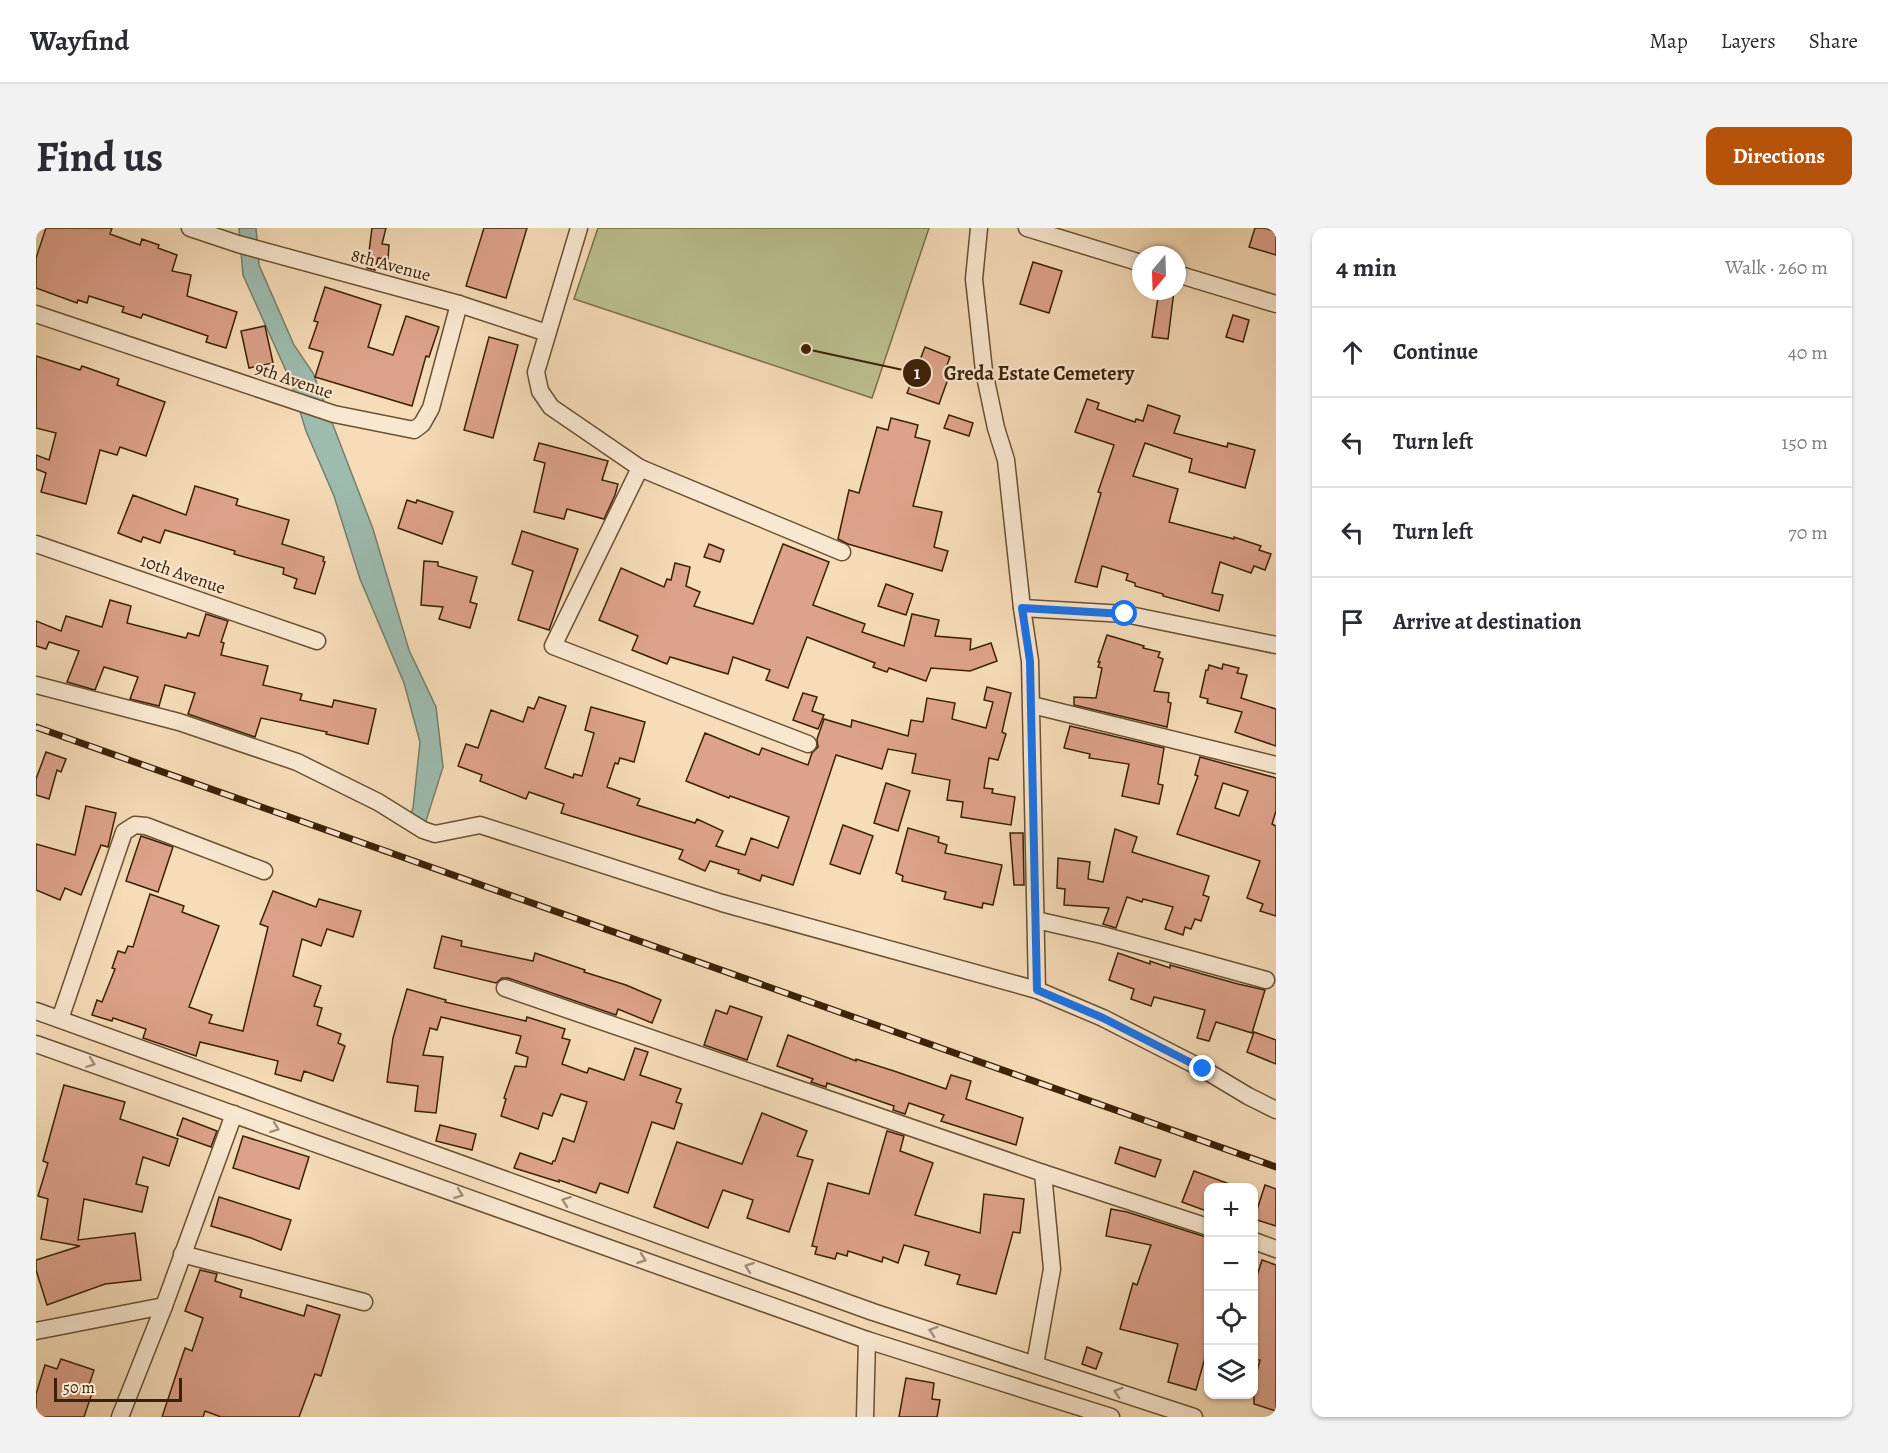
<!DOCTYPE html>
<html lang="en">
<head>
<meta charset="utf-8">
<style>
	:root { --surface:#fff; --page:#f2f2f3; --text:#2b2b33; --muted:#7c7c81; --line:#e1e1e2; --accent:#b45309 }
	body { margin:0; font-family:Alegreya,serif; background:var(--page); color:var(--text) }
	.controls { position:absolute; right:18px; bottom:18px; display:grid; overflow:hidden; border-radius:12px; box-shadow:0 2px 4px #0004 }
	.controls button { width:54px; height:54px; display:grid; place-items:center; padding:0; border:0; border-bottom:2px solid var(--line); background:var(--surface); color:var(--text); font:30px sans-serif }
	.compass { position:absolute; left:1096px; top:18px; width:54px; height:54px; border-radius:50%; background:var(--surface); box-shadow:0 2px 4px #0004; rotate:199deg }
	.scale { position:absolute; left:18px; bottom:15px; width:128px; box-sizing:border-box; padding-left:6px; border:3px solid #3b2106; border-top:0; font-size:16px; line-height:21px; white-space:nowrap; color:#3b2106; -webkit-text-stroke:4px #f9e8d1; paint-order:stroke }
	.stop { position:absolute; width:18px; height:18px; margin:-14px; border:4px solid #1a73e8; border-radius:50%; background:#fff }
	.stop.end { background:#1a73e8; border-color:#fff; box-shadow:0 2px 6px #0008 }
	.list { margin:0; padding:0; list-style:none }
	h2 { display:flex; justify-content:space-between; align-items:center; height:78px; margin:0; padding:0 24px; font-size:26px }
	h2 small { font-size:20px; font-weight:400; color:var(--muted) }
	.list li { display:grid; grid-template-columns:39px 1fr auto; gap:18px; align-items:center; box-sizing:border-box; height:90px; padding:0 24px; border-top:2px solid var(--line) }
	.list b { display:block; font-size:22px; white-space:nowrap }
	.list em { font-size:20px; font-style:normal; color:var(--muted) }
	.icon { flex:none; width:33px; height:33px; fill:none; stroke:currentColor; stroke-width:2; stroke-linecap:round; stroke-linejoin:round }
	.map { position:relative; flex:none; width:1240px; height:1189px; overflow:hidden; border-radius:12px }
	header { display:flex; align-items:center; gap:36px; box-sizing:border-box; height:84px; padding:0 30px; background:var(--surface); border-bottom:2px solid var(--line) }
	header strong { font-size:28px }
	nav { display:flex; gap:33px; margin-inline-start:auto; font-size:21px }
	.intro { display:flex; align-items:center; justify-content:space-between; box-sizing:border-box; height:144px; padding:0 36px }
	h1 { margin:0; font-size:42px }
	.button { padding:15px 27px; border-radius:12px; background:var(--accent); color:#fff; font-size:21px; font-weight:700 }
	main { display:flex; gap:36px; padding:0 36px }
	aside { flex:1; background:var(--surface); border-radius:12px; box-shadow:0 2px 4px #0004 }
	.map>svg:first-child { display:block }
</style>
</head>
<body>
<header>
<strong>Wayfind</strong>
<nav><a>Map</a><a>Layers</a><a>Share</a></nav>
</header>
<div class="intro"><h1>Find us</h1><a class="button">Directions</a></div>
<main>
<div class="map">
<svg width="1240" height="1189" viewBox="0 0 1240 1189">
	<rect width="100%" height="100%" fill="#f6dcb8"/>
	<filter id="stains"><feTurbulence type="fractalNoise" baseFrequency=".00333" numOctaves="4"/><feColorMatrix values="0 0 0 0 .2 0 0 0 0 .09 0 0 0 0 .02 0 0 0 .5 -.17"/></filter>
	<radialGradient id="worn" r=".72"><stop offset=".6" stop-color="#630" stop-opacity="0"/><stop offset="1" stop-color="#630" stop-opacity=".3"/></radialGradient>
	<polygon fill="#bcc08f" stroke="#7c704a" stroke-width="1.5" points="562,0 893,0 836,170 538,71"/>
	<polygon fill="#9dbcaf" stroke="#767e6b" stroke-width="1.5" points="203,0 220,0 223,37 258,117 277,145 337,301 373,422 400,479 407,539 390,593 373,590 377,580 384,514 368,455 324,351 298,268 270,203 255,154 207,47"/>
	<g fill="#dda28b" stroke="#3b2106" stroke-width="1.5" fill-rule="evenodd">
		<polygon points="10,0 76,0 74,6 104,17 106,11 123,17 122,20 141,27 136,43 155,47 151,68 201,84 190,120 170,114 172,108 107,86 105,90 86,84 88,79 53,68 51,75 42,72 41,75 0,60 0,30"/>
		<polygon points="336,0 350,0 346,16 353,17 352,31 342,30 339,42 331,40"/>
		<polygon points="448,0 491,0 470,70 430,58"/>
		<polygon points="1219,0 1229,0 1240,4 1240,27 1213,19"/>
		<polygon points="997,34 1026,43 1013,85 984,76"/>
		<polygon points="289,59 345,77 332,119 357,127 370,88 403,99 393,129 390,128 376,178 279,149 287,124 273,120 282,94 278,93"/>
		<polygon points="1123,63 1138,63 1132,111 1116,109"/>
		<polygon points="1197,87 1213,92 1207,114 1190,109"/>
		<polygon points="229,98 237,135 213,140 205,103"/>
		<polygon points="453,109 482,117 457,210 428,202"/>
		<polygon points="889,119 914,129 907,148 912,151 903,176 871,165"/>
		<polygon points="0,128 44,142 46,138 83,151 81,157 129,174 110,228 84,219 81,227 64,222 50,276 5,264 10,245 0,241 0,227 13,232 20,205 0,200"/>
		<polygon points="1051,171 1063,175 1061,181 1099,194 1100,191 1107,193 1112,177 1144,188 1138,205 1191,219 1192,215 1219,222 1209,260 1153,244 1156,231 1109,215 1097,248 1142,261 1133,294 1198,311 1198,309 1225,318 1223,322 1235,326 1229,342 1218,338 1215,345 1184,334 1176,365 1187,367 1183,383 1127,368 1127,366 1099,358 1099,355 1090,352 1092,346 1066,338 1061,359 1039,354 1065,265 1062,264 1078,217 1039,204"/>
		<polygon points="913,187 937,195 933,208 908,200"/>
		<polygon points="855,190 882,197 879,209 894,213 877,278 906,284 898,319 912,323 906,343 812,316 802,311 813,262 823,265 841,199 852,202"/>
		<polygon points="503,215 572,233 566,252 582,256 579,267 568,291 531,281 528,291 498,284 509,235 498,232"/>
		<polygon points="159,258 202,271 200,277 253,292 246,316 288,329 287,333 289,334 279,366 258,360 261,351 247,346 248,340 198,326 199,323 129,302 124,315 107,309 105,314 82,305 97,267 150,287"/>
		<polygon points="371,272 380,275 381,272 417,284 406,316 362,300"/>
		<polygon points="486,303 542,321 513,402 482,392 497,343 476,336"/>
		<polygon points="673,316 688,322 684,334 668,329"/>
		<polygon points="747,316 793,334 777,377 829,396 826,404 868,418 876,386 903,392 899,408 935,411 934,422 955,415 961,433 934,443 895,440 890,453 853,440 851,444 837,439 839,435 771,409 752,460 730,452 734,442 697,429 692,446 634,429 631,436 596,422 602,408 563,392 585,340 628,359 631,351 635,352 639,335 654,339 650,358 664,364 658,378 717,396"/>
		<polygon points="388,333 402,334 402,338 441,349 434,374 441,376 434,400 403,391 407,379 385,377"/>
		<polygon points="850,356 877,366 870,387 842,378"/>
		<polygon points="74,372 95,378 91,395 150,410 152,405 163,408 170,386 192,393 185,414 188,415 185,427 232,438 227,457 266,466 264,472 296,479 298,472 340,481 332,516 290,506 291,504 225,490 219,509 152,486 159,465 129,457 123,478 94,471 102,449 68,439 59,462 31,454 43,423 13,414 10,421 0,418 0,393 25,403 30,388 66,399"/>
		<polygon points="1071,407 1108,418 1107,420 1124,424 1122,429 1127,431 1118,463 1133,465 1132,474 1135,475 1131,499 1038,477 1038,469 1060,470 1066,440 1062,439 1064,434 1062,434"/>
		<polygon points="1187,436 1203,440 1201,445 1211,447 1205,470 1240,481 1240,518 1199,504 1206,484 1171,475 1172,471 1164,469 1170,442 1172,442 1173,437 1186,441"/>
		<polygon points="951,459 975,465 966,504 970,506 962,532 953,530 948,560 957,561 956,565 979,569 975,597 925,589 927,574 911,572 914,552 876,545 880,526 852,521 846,541 800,527 757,657 726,647 724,653 702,645 703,642 674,633 669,643 643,631 647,622 525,585 528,576 493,564 490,571 444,553 446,547 422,538 430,516 442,520 455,482 487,494 492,479 498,481 503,469 530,478 509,540 537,550 538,546 546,548 558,505 549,502 555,479 609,494 598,534 584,530 582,536 579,535 571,559 604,571 601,577 659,595 661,591 687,603 680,618 709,627 715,610 742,620 753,589 694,568 693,570 650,553 669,505 723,527 726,520 772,537 776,525 782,519 781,511 788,491 815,499 816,492 872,508 875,492 887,494 891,470 919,475 916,491 950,500 957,474 948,472"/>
		<polygon points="767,465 781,469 776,483 788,487 782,501 757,492"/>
		<polygon points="1034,498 1128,520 1122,556 1127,557 1123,576 1086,568 1093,536 1053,530 1054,526 1028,520"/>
		<polygon points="10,524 30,531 25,544 21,542 13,571 0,567 0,551"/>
		<path d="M 1164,529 L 1240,550 L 1240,583 L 1236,596 L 1240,598 L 1240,688 L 1224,683 L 1227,676 L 1211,670 L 1224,633 L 1141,606 L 1162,548 L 1159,547 ZM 1187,555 L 1212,563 L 1203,588 L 1179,580 Z"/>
		<polygon points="850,555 874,563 862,603 838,595"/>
		<polygon points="50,578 80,585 72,619 65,617 45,667 29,660 24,672 0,662 0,616 39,627"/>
		<polygon points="807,597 837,608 824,646 794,636"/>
		<polygon points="872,600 903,609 902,614 911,617 909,625 966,637 957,677 947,675 946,680 908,671 910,664 866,653 867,648 860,645"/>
		<polygon points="1079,601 1101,609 1096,624 1173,648 1167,667 1173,669 1165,693 1159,691 1155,701 1149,699 1147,707 1129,701 1137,679 1107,671 1106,674 1091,669 1080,700 1067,696 1073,680 1028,677 1029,661 1021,660 1022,630 1054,634 1052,651 1067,654"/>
		<polygon points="974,605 987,605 988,657 978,657"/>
		<polygon points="105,608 137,619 122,664 90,653"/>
		<polygon points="237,663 280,679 283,671 325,683 317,709 291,701 285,718 266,711 257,748 285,758 278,778 286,780 281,797 305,806 302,815 309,818 297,853 268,843 265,853 239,846 242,833 164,814 160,828 107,810 110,801 77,790 76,793 56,787 61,772 66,774 79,741 76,740 82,723 89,725 92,718 97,719 114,666 148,678 146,684 183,698 153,779 176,787 173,795 207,803 232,699 224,696"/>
		<polygon points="406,708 426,713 425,718 497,733 499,725 549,742 548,744 590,757 625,772 616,795 582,781 580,787 472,750 466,750 460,755 398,740"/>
		<polygon points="1082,725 1114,736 1114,733 1134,740 1134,737 1202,756 1229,762 1216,805 1180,794 1173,813 1161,810 1169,782 1118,769 1115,778 1095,771 1098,761 1073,752"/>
		<polygon points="371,761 410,772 409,774 490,793 491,789 529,801 526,810 534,812 526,836 551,845 553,840 588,852 599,820 612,824 604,847 645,861 640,874 646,876 638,901 616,894 592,965 564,955 560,965 523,952 523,954 478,940 484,925 516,936 517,933 519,933 527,910 538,914 551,874 525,866 516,888 507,885 502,901 465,888 470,871 468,870 479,838 490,839 492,829 480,825 485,808 405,789 401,802 394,800 387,827 407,829 400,885 379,883 382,858 351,854 357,810"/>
		<polygon points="694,778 726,789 711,832 668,817 680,782 691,786"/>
		<polygon points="1218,804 1240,812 1240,836 1211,824"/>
		<polygon points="752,807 820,833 820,831 858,843 910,861 915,847 935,853 930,871 987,890 980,917 905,893 908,887 873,875 869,886 857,882 858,878 791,855 790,859 775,854 777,851 741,838"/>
		<polygon points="28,857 89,874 84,891 142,911 133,938 107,929 100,956 112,959 106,984 48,971 42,1012 99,1005 105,1052 69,1056 11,1077 0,1042 0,1032 44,1018 5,1011 12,971 2,968 12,935 7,933"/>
		<polygon points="726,885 771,903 761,928 777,932 753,1004 711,990 717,972 687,962 672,1000 618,979 641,914 706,936"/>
		<polygon points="147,890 181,903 175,919 141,907"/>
		<polygon points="404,897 440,906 436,922 400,913"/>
		<polygon points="851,903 868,908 864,923 897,935 879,987 944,1005 948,966 988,971 984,1005 977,1004 960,1066 921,1056 924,1047 889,1037 893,1024 868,1017 862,1035 847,1029 846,1034 812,1023 811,1028 801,1025 799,1031 779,1026 781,1019 776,1018 792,955 833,966"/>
		<polygon points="207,908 273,929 263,961 197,940"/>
		<polygon points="1084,919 1125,932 1119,949 1079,935"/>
		<polygon points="1158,943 1199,958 1199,960 1173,960 1173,984 1146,974"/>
		<polygon points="1229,957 1240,961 1240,998 1218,991"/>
		<polygon points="183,969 255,992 245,1022 215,1010 175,998"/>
		<polygon points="1075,981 1091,984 1173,1010 1173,1115 1160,1162 1132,1154 1142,1116 1084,1101 1097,1055 1101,1057 1115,1017 1070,1008"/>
		<polygon points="1226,1032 1240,1037 1240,1183 1218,1176 1218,1154 1224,1132 1218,1131 1218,1057"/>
		<polygon points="164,1042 181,1046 179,1053 206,1062 204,1069 268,1088 271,1077 304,1087 285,1148 279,1146 263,1189 185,1189 169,1183 167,1189 126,1189 149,1120 156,1123 167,1090 149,1083"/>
		<polygon points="1051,1119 1066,1125 1060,1141 1046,1136"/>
		<polygon points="25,1131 58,1142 53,1157 58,1159 48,1189 0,1189 0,1166 9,1137 21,1141"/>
		<polygon points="870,1150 898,1155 896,1171 904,1172 901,1189 863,1189"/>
	</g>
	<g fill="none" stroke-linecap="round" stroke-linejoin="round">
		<defs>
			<g id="street">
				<polyline points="154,0 202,16 423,76 511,105"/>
				<polyline points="543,0 500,144 504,163 515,179 604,240 806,324"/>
				<polyline points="943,0 938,51 948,143 960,200 970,232 986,380 994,433 1001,762"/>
				<polyline points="991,0 1105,35"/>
				<polyline points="1141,46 1240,76"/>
				<polyline points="0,86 298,186 378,202 386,196 395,180 423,76"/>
				<polyline points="604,240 517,418 772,516"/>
				<polyline points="0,316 281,413"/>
				<polyline points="986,380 1089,386 1240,417"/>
				<polyline points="0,457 143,494 261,534 342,574 387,602 399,606 444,597 686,675 1001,762 1067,790 1167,841 1212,868 1240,882"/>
				<polyline points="996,477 1240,537"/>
				<polyline points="1000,692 1066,707 1230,752"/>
				<polyline points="469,760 1007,945 1172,999"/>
				<polyline points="0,783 837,1084 1158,1189"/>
				<polyline points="24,791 88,604 99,597 110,598 228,643"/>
				<polyline points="0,816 831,1112 1075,1189"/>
				<polyline points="1218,1013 1240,1021"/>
				<polyline points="146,1026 328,1074"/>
				<polyline points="0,1103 128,1078"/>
				<polyline points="999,1136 1016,1041 1007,945"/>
				<polyline points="84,1189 128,1078 198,886"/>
				<polyline points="829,1189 831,1112"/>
			</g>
		</defs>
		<use href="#street" stroke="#6a5032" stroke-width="19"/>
		<use href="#street" stroke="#f9e8d1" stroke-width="16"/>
		<defs>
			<polyline id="rail" points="0,499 1240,939"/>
		</defs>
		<use href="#rail" stroke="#3b2106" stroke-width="7"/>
		<use href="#rail" stroke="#f9e8d1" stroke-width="4.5" stroke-dasharray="14" stroke-linecap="butt"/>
	</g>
	<defs><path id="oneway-chevron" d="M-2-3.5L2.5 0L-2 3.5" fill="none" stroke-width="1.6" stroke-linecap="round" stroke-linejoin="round" transform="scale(1.5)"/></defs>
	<g stroke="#a48e76">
		<use href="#oneway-chevron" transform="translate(55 835) rotate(20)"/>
		<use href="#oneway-chevron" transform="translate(239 900) rotate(20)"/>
		<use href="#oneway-chevron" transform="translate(423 966) rotate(20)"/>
		<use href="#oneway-chevron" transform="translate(530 973) rotate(-160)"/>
		<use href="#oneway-chevron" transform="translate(606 1031) rotate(20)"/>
		<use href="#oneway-chevron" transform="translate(713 1039) rotate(-160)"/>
		<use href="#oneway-chevron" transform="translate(897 1103) rotate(-162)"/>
		<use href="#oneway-chevron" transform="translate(1082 1164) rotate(-162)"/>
	</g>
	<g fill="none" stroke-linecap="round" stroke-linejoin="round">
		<polyline stroke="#1a73e8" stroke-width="8" points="1089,386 986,380 994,433 1001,762 1067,790 1167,841"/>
	</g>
	<g text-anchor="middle" stroke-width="4.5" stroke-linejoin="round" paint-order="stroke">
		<g font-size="18" fill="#3b2106" stroke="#f9e8d1">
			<text transform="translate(355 37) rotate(15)" y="6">8th Avenue</text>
			<text transform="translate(258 152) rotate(19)" y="6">9th Avenue</text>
			<text transform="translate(147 346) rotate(19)" y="6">10th Avenue</text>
		</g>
	</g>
	<path fill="none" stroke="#3b2106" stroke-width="2" d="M770 121L881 145"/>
	<g fill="#3b2106" stroke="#f9e8d1" stroke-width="2">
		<circle cx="770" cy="121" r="6"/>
		<circle cx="881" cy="145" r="15"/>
	</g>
	<g font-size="18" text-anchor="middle" font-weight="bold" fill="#fff">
		<text x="881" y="151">1</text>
	</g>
	<g font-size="20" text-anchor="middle" font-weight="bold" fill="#3b2106" stroke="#f9e8d1" stroke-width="4.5" stroke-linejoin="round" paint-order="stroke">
		<text x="1003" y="152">Greda Estate Cemetery</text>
	</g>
	<rect width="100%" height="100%" filter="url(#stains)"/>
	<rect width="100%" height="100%" fill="url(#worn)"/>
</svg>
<div class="controls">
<button>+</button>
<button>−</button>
<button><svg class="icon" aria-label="locate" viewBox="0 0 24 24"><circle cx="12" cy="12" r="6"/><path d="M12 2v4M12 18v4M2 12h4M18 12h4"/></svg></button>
<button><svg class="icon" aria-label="layers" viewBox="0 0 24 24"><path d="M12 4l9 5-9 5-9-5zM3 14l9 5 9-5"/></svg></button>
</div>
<svg class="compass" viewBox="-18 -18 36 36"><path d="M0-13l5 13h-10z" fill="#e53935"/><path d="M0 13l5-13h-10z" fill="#7c7c81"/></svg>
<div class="scale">50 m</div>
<div class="stop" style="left:1089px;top:386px"></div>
<div class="stop end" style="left:1167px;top:841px"></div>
</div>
<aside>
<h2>4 min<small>Walk · 260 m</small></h2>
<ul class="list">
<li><svg class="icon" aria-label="ahead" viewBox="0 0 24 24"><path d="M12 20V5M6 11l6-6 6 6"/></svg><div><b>Continue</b></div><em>40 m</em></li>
<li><svg class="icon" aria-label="left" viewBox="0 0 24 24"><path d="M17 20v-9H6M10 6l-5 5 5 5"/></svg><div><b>Turn left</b></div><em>150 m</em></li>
<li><svg class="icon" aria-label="left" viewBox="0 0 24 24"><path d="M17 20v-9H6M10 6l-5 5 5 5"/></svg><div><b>Turn left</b></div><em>70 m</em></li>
<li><svg class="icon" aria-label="arrive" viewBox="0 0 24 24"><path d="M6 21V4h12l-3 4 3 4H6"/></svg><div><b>Arrive at destination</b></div></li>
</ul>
</aside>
</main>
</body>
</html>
